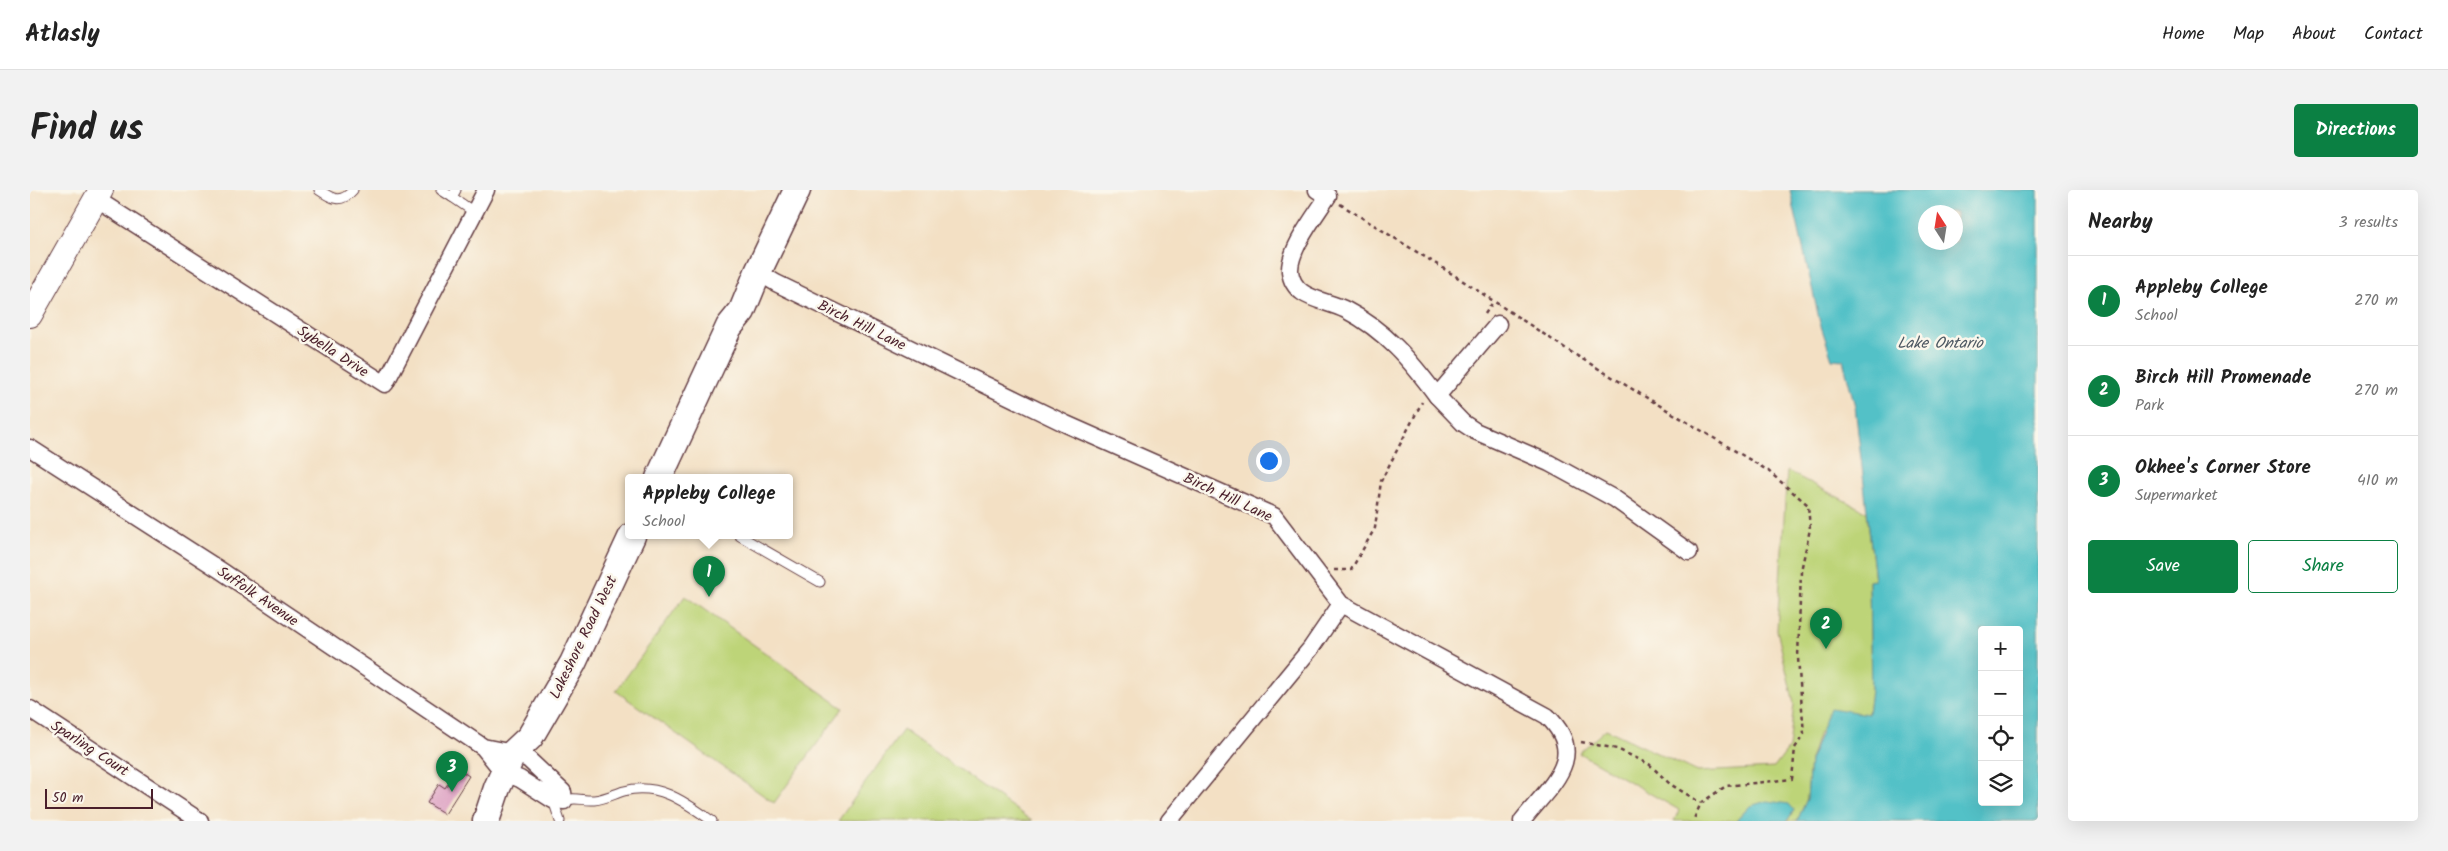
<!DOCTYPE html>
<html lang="en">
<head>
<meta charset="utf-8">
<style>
	:root { --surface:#fff; --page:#f2f2f2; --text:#222; --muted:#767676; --line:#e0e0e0; --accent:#0b8043 }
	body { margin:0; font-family:Kalam,sans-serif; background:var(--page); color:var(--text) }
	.controls { position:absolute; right:15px; bottom:15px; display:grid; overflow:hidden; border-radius:5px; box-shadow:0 5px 20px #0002 }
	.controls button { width:45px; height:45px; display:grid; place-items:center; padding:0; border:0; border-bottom:1px solid var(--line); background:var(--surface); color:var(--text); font:25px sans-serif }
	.compass { position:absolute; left:1888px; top:15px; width:45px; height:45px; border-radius:50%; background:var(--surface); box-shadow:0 5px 20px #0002; rotate:348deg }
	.scale { position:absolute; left:15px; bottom:12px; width:108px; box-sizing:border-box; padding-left:5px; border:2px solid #4a1f2b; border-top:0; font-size:14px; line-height:18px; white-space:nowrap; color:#4a1f2b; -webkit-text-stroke:4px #fbf7ec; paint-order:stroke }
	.you { position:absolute; left:1238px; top:270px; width:18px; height:18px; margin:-12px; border:4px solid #fff; border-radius:50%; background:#1a73e8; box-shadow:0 0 0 8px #1a73e833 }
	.badge { display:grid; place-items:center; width:32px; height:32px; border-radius:50%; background:var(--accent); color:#fff; font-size:16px; font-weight:700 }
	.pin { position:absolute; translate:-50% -41px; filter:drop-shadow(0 1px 2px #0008) }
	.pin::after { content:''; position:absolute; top:26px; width:18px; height:15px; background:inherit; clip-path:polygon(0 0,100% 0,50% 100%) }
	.popup { position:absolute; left:595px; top:284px; width:168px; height:65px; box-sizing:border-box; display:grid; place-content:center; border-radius:5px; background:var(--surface); filter:drop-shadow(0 1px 4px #0005); font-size:16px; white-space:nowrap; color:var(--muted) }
	.popup b { font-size:19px; color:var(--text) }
	.popup::after { content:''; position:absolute; left:50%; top:100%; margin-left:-10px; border:10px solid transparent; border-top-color:var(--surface) }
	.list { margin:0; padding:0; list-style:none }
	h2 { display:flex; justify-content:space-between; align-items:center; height:65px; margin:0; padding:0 20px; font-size:21px }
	h2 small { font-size:16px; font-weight:400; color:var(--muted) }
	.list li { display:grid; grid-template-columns:32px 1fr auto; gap:15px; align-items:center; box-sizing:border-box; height:90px; padding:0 20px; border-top:1px solid var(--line) }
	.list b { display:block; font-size:19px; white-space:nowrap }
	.list p { margin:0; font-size:16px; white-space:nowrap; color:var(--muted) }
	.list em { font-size:16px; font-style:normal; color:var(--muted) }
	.actions { display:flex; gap:10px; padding:15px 20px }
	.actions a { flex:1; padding:11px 0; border:1px solid var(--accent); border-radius:5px; text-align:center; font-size:18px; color:var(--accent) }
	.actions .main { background:var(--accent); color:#fff }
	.icon { flex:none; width:28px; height:28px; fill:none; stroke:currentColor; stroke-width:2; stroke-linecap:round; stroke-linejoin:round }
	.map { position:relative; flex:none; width:2008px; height:631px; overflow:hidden; border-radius:5px }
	header { display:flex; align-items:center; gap:30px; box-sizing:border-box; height:70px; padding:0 25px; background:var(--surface); border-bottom:1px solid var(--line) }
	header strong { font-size:24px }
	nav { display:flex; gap:28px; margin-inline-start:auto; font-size:18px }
	.intro { display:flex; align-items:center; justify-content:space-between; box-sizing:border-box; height:120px; padding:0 30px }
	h1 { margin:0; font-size:35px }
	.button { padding:12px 22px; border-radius:5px; background:var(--accent); color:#fff; font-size:18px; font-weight:700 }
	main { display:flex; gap:30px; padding:0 30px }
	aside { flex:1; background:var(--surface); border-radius:5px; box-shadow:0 5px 20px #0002 }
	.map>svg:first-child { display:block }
</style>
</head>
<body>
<header>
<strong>Atlasly</strong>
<nav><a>Home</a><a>Map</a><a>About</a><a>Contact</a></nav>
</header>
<div class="intro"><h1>Find us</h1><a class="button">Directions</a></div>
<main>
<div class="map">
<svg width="2008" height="631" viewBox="0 0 2008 631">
	<rect width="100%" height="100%" fill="#fbf7ec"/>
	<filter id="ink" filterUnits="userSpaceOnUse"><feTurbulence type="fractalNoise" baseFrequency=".02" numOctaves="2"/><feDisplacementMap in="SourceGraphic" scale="10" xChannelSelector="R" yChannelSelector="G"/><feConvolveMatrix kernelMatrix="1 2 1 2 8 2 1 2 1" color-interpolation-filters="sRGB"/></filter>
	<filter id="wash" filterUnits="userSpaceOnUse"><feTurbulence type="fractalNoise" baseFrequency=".0096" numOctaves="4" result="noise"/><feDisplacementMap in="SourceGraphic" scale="20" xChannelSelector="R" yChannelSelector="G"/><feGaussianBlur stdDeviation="1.12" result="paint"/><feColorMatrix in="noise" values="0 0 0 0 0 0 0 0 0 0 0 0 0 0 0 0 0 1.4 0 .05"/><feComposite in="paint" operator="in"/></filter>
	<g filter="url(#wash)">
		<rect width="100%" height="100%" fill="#f3e0c4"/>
		<g fill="#bdd478" stroke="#847a52">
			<polygon points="1757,281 1837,322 1845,390 1839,391 1841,500 1838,524 1789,542 1780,570 1777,609 1767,631 1757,631 1764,620 1720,616 1706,631 1644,631 1649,620 1549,563 1576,539 1667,582 1744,578 1759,558 1764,514 1747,440"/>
			<polygon points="655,406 813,518 744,613 586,501"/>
			<polygon points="873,540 1002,631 808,631"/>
		</g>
		<g fill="#52c1c7" stroke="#4e7079" fill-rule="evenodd">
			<path d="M 1760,0 L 2008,0 L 2008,631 L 1767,631 L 1777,609 L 1780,571 L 1800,518 L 1838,524 L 1841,500 L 1839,391 L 1845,390 L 1825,216 L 1813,170 L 1802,169 L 1790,133 ZM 1896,22 L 1926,22 L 1926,52 L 1896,52 ZM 1952,440 L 1989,440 L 1989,612 L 1952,612 Z"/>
			<polygon points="1737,611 1759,614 1764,620 1757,631 1706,631 1720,616"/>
		</g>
		<g id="blocks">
			<polygon fill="#d58ab8" points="428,579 439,586 415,624 397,613 409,594 415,598"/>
		</g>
	</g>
	<g filter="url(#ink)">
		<use href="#blocks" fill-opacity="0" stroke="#633c42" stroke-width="1"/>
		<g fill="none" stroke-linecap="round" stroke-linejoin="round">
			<defs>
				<g id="service">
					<path d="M 289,0 C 302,9 311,14 323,0"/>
					<polyline points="411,0 422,7 426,0"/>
					<polyline points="422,7 444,22"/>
					<polyline points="710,346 790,392"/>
					<polyline points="523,610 530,631"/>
					<path d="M 534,611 C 544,606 553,611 564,610 C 575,609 584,604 594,601 C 629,592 655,612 682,631"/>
				</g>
				<g id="minor">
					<path d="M 1287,0 L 1298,6 C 1286,25 1259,59 1260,81 C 1263,110 1295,109 1316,120 C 1355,140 1381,171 1407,206 L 1468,134"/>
					<polyline points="66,9 355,194 456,0"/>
					<path d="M 728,82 L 746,93 L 1036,234 L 1244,326 L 1311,414 L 1517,526 C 1560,567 1519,596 1492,631"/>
					<polyline points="1407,206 1433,233 1445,241 1519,273 1585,309 1659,362"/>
					<polyline points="0,258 190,380 453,557 473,582 490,589 523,610 534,611 533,602 498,569 483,563 453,557"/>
					<polyline points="0,519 170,631"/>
					<polyline points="1139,631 1281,458 1311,414"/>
				</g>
				<polyline id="secondary" points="0,125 71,0"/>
				<g id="primary">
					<polyline points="629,288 699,137 712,121 728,82 767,0"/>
					<polyline points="456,631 467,598 483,563 500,547 543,473 602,346"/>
				</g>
			</defs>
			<use href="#service" stroke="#633c42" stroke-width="11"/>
			<use href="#minor" stroke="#633c42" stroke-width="19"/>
			<use href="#secondary" stroke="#633c42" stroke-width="26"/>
			<use href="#primary" stroke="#633c42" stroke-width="29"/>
			<g stroke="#633c42" stroke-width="2.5" stroke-dasharray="4 4" stroke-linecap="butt">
				<polyline points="1310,14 1427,87 1544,164 1737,280 1778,315 1780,339 1771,381 1768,468 1774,544 1765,558 1762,589 1696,596 1671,613 1663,631"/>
				<polyline points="1455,124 1463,112"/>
				<polyline points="1304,380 1321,380 1345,338 1351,291 1392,212"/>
				<polyline points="1551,552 1587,559 1619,574 1640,594 1671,613"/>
			</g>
			<use href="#service" stroke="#fff" stroke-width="9"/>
			<use href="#minor" stroke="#fff" stroke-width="16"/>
			<use href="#secondary" stroke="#fff" stroke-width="24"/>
			<use href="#primary" stroke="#fff" stroke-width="26"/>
		</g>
	</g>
	<g text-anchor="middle" stroke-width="5" stroke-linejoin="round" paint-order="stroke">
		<g font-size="15" fill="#4a1f2b" stroke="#fbf7ec">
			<text transform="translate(832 135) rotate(26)" y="5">Birch Hill Lane</text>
			<text transform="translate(303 161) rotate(33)" y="5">Sybella Drive</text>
			<text transform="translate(1198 307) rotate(25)" y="5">Birch Hill Lane</text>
			<text transform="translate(228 406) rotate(34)" y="5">Suffolk Avenue</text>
			<text transform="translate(553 447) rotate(-64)" y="5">Lakeshore Road West</text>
			<text transform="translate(60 558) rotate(33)" y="5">Sparling Court</text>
		</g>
		<g font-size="16" font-style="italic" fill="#4d5862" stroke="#fbf7ec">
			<text x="1910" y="158">Lake Ontario</text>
		</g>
	</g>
</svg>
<div class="controls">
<button>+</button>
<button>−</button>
<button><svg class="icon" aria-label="locate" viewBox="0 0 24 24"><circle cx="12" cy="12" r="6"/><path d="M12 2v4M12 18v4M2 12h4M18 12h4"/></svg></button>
<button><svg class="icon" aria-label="layers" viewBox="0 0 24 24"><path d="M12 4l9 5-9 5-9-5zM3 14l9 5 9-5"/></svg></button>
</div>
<svg class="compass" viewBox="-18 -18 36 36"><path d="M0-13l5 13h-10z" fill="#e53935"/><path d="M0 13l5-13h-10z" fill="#767676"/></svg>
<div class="scale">50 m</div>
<div class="you"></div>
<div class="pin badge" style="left:679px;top:407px">1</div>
<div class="popup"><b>Appleby College</b>School</div>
<div class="pin badge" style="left:1796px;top:459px">2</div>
<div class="pin badge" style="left:422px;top:602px">3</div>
</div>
<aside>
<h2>Nearby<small>3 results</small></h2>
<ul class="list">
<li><span class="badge">1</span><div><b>Appleby College</b><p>School</p></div><em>270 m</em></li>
<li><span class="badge">2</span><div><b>Birch Hill Promenade</b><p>Park</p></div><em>270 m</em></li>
<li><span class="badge">3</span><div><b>Okhee's Corner Store</b><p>Supermarket</p></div><em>410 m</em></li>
</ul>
<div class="actions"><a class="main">Save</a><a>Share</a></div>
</aside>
</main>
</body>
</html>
